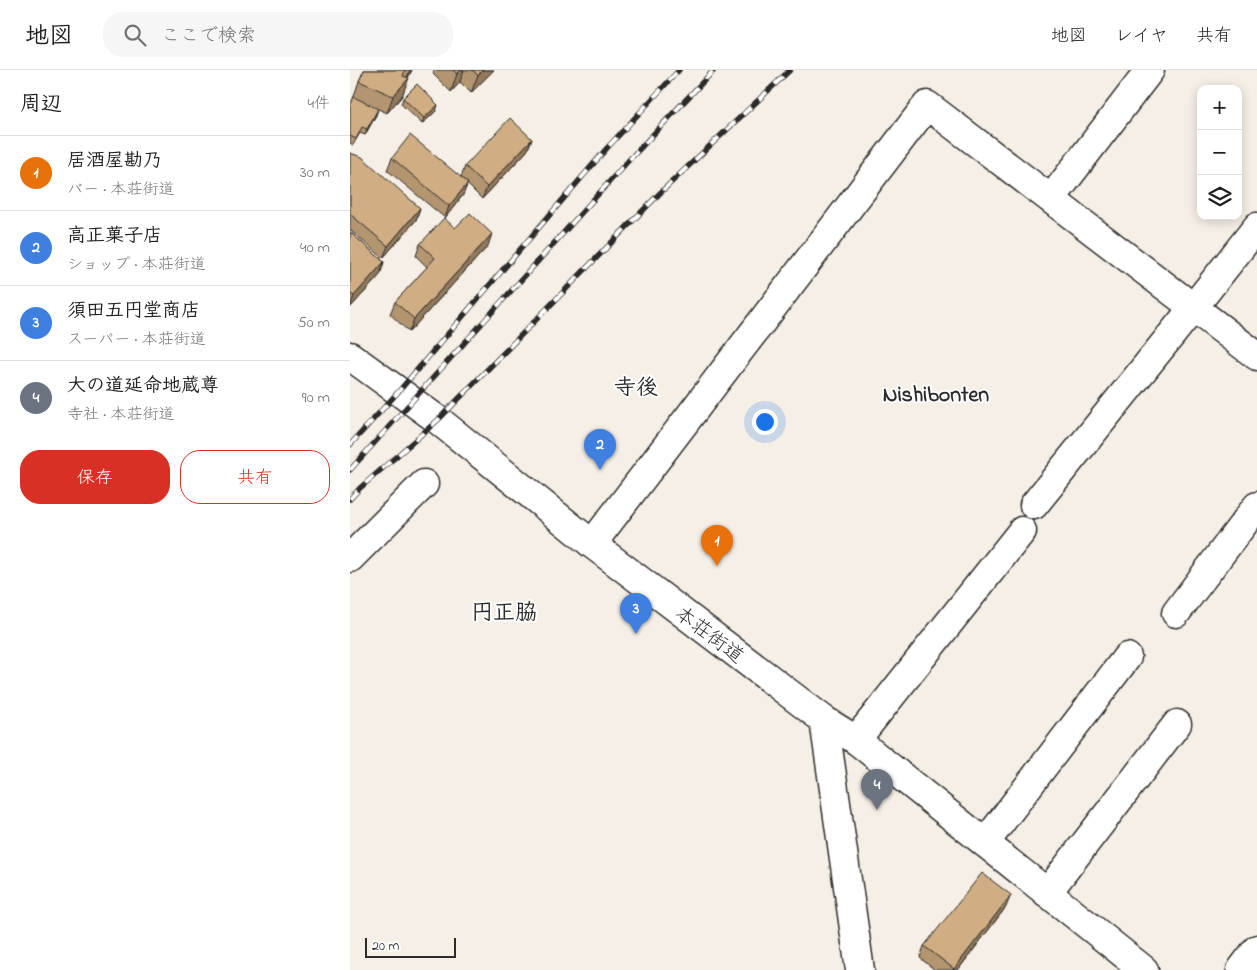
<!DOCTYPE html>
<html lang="ja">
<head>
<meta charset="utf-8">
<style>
	:root { --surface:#fff; --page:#f6f6f6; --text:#202124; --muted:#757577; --line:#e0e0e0; --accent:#d93025 }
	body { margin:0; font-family:"Indie Flower","Klee One",sans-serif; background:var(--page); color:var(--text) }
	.controls { position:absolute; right:15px; top:15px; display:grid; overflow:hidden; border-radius:10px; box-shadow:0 2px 12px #0003 }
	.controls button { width:45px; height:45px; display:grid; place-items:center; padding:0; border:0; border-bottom:1px solid var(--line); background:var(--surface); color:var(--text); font:25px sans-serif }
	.scale { position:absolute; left:15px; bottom:12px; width:91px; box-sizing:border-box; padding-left:5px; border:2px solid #2b2b2b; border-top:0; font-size:14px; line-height:18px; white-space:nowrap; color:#2b2b2b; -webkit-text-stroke:4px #fff; paint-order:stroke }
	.you { position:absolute; left:414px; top:351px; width:18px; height:18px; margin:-12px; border:4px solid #fff; border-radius:50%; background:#1a73e8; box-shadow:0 0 0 8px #1a73e833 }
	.badge { display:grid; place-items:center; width:32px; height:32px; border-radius:50%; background:var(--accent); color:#fff; font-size:16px; font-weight:700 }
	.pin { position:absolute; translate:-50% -41px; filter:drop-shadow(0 1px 2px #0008) }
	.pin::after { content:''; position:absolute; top:26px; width:18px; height:15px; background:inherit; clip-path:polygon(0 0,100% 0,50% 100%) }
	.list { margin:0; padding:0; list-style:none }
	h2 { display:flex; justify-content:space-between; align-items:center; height:65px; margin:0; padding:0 20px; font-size:21px }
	h2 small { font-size:16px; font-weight:400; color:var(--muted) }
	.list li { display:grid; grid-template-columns:32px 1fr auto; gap:15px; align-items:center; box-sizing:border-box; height:75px; padding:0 20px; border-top:1px solid var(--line) }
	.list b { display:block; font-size:19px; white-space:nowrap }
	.list p { margin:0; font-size:16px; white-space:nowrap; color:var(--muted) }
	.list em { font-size:16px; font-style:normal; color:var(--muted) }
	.actions { display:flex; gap:10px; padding:15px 20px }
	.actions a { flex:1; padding:11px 0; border:1px solid var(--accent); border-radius:20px; text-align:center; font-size:18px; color:var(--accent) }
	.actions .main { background:var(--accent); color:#fff }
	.icon { flex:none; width:28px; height:28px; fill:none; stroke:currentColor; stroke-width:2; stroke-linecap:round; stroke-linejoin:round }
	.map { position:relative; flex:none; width:907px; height:900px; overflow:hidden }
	header { display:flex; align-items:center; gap:30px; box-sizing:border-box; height:70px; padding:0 25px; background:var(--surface); border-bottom:1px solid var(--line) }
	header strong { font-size:24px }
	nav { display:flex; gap:28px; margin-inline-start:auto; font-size:18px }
	.search { width:350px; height:45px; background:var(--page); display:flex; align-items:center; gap:12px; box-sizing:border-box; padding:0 18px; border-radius:20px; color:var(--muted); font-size:19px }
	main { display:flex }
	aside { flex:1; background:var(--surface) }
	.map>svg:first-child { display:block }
</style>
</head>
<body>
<header>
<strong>地図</strong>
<div class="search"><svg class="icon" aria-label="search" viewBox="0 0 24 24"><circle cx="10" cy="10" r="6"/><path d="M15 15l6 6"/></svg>ここで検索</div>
<nav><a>地図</a><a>レイヤ</a><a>共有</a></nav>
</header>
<main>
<aside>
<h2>周辺<small>4件</small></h2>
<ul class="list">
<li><span class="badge" style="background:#e8710a">1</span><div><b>居酒屋勘乃</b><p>バー · 本荘街道</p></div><em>30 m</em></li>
<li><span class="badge" style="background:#3f7fe0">2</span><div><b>高正菓子店</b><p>ショップ · 本荘街道</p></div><em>40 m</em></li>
<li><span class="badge" style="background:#3f7fe0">3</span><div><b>須田五円堂商店</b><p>スーパー · 本荘街道</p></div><em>50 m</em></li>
<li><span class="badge" style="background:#6b7280">4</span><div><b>大の道延命地蔵尊</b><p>寺社 · 本荘街道</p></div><em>90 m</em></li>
</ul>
<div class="actions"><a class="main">保存</a><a>共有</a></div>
</aside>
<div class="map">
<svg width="907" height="900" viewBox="0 0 907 900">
	<rect width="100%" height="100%" fill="#f6efe6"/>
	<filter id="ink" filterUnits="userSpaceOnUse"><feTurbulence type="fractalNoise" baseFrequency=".02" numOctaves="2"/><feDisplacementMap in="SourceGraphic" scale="10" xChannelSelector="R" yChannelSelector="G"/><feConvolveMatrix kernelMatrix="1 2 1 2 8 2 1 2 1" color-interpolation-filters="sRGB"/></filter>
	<g filter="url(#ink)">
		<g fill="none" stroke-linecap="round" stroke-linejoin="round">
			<defs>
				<g id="street">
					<polyline points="701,129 800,0"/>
					<polyline points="0,286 88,350 242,474 474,650 506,670 794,900"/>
					<polyline points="684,435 843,238 907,157"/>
					<polyline points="242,474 577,35 907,286"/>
					<polyline points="0,488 74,414"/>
					<polyline points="826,543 907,436"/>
					<polyline points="474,650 510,900"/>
					<polyline points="506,670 672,461"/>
					<polyline points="635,773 777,587"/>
					<polyline points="697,823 827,654"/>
					<polyline points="891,900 907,879"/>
				</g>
			</defs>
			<use href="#street" stroke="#2b2b2b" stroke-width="31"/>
			<use href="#street" stroke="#fff" stroke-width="28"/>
			<defs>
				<g id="rail">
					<polyline points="0,375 49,321 257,78 329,0"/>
					<polyline points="0,400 278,91 364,0"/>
					<polyline points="0,429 10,418 88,350 310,123 440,0"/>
				</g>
			</defs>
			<use href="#rail" stroke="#2b2b2b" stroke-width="5.5"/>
			<use href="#rail" stroke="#fff" stroke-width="4" stroke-dasharray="11" stroke-linecap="butt"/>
		</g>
		<g fill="#b39570" stroke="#2b2b2b">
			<polygon points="14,0 62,0 58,8 52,26 37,43 28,39 26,45 15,65 10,63 3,75 0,73 0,35 3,29 9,11"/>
			<polygon points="84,0 144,0 121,23 110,12 101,22 83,4"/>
			<polygon points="53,28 86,41 72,54 51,34"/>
			<polygon points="182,69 177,81 132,129 117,114 113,125 95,148 37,100 42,88 111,107 115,96"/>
			<polygon points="0,83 70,138 66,150 33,188 0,160"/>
			<polygon points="105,158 138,176 59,262 40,244 45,232 77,197 66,186 70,174"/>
			<polygon points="0,162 34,192 30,205 0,238"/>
			<polygon points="656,837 608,900 585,900 570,888 574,876"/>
		</g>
		<g fill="#92795b" stroke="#2b2b2b">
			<polygon points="60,0 62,0 56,11 59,8 52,26 37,43 43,26 55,12"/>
			<polygon points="111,0 114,0 110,12 101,22 107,4"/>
			<polygon points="133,0 144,0 121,23 128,5"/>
			<polygon points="88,35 86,41 72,54 74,48"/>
			<polygon points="28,39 26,45 15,65 17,59"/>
			<polygon points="182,69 177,81 132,129 137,117"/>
			<polygon points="118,113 113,125 95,148 99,136"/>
			<polygon points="70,138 66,150 33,188 38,176"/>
			<polygon points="142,164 138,176 59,262 64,249"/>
			<polygon points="34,192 30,205 0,238 4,226"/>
			<polygon points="661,825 656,837 608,900 603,900"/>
		</g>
		<g fill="#d0ad82" stroke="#2b2b2b">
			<polygon points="14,0 55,0 53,6 59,8 43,26 9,11"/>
			<polygon points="103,0 111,0 107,4"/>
			<polygon points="122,0 133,0 128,5"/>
			<polygon points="67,14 88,35 74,48 53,28"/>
			<polygon points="4,27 28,39 17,59 12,57 6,69 0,66 0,35"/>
			<polygon points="160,48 182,69 137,117 115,96"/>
			<polygon points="60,65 118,113 99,136 42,88"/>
			<polygon points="0,83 12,87 70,138 38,176 0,144"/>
			<polygon points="120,143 142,164 64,249 45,232 85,188 70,174 94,148 105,158"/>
			<polygon points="0,162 34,192 4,226 0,223"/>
			<polygon points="632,803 661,825 604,899 574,876"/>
		</g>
	</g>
	<g text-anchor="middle" stroke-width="4" stroke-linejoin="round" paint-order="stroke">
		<g font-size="20" fill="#2b2b2b" stroke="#fff">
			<text transform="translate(360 564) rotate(37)" y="7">本荘街道</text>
		</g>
		<g font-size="22" font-weight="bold" fill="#2b2b2b" stroke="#fff">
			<text x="286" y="324">寺後</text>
			<text x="586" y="331">Nishibonten</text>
			<text x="154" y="549">円正脇</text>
		</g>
	</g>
</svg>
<div class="controls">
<button>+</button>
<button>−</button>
<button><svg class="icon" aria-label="layers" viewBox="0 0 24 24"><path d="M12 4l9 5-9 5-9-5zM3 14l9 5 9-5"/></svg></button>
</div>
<div class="scale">20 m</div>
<div class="you"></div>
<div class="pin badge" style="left:367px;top:496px;background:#e8710a">1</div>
<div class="pin badge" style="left:250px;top:400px;background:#3f7fe0">2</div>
<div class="pin badge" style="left:286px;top:564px;background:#3f7fe0">3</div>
<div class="pin badge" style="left:527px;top:740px;background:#6b7280">4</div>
</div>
</main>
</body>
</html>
